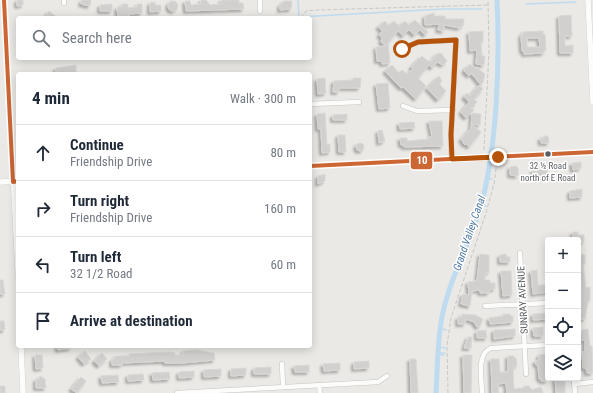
<!DOCTYPE html>
<html lang="en">
<head>
<meta charset="utf-8">
<style>
	:root { --surface:#fff; --page:#f2f2f3; --text:#1f2937; --muted:#747a83; --line:#e0e1e3 }
	body { margin:0; font-family:"Roboto Condensed",sans-serif; background:var(--page); color:var(--text) }
	.controls { position:absolute; right:12px; bottom:12px; display:grid; overflow:hidden; border-radius:4px; box-shadow:0 2px 10px #0003 }
	.controls button { width:36px; height:36px; display:grid; place-items:center; padding:0; border:0; border-bottom:1px solid var(--line); background:var(--surface); color:var(--text); font:20px sans-serif }
	.stop { position:absolute; width:12px; height:12px; margin:-9px; border:3px solid #b45309; border-radius:50%; background:#fff }
	.stop.end { background:#b45309; border-color:#fff; box-shadow:0 1px 4px #0008 }
	.list { margin:0; padding:0; list-style:none }
	h2 { display:flex; justify-content:space-between; align-items:center; height:52px; margin:0; padding:0 16px; font-size:17px }
	h2 small { font-size:13px; font-weight:400; color:var(--muted) }
	.list li { display:grid; grid-template-columns:26px 1fr auto; gap:12px; align-items:center; box-sizing:border-box; height:56px; padding:0 16px; border-top:1px solid var(--line) }
	.list b { display:block; font-size:15px; white-space:nowrap }
	.list p { margin:0; font-size:13px; white-space:nowrap; color:var(--muted) }
	.list em { font-size:13px; font-style:normal; color:var(--muted) }
	.icon { flex:none; width:22px; height:22px; fill:none; stroke:currentColor; stroke-width:2; stroke-linecap:round; stroke-linejoin:round }
	.map { position:relative; flex:none; width:593px; height:393px; overflow:hidden }
	.search { position:absolute; background:var(--surface); box-shadow:0 2px 10px #0003; left:16px; top:16px; width:296px; height:44px; display:flex; align-items:center; gap:10px; box-sizing:border-box; padding:0 14px; border-radius:4px; color:var(--muted); font-size:15px }
	.panel { position:absolute; background:var(--surface); box-shadow:0 2px 10px #0003; left:16px; top:72px; width:296px; height:276px; border-radius:4px }
	.map>svg:first-child { display:block }
</style>
</head>
<body>
<div class="map">
<svg width="593" height="393" viewBox="0 0 593 393">
	<defs>
		<filter id="shadow"><feDropShadow dx="-2.5" dy="2.5" stdDeviation="1" flood-color="#0004"/></filter>
	</defs>
	<rect width="100%" height="100%" fill="#eae9e6"/>
	<g fill="none" stroke-linecap="round" stroke-linejoin="round">
		<g stroke="#bedbf0" stroke-width="1.5">
			<polyline points="298,0 299,17 443,9 482,9"/>
			<polyline points="526,4 576,2"/>
			<polyline points="486,178 492,179"/>
			<polyline points="481,205 486,206"/>
			<polyline points="439,328 446,330"/>
			<polyline points="438,347 445,348"/>
			<polyline points="438,353 445,353"/>
			<polyline points="438,355 444,355"/>
		</g>
		<path stroke="#bedbf0" stroke-width="5" d="M 436,393 C 438,361 437,328 447,297 C 456,266 472,237 481,206 C 497,146 500,62 497,0"/>
	</g>
	<g fill="#d1d0ce" stroke="#dad8d5" fill-rule="evenodd" filter="url(#shadow)">
		<polygon points="17,0 23,0 23,5 17,6"/>
		<polygon points="82,0 91,0 90,6 81,4"/>
		<polygon points="201,0 206,0 210,5 222,4 221,0 239,0 239,3 243,3 244,9 186,11 185,1 190,1 191,5 201,4"/>
		<circle cx="173" cy="6" r="5"/>
		<polygon points="284,1 292,1 291,9 280,10 280,5 282,4"/>
		<polygon points="155,2 155,5 161,5 161,11 150,12 150,3"/>
		<polygon points="112,4 112,11 100,11 100,5"/>
		<polygon points="122,4 128,4 128,8 137,7 137,4 142,4 142,13 128,14 129,16 118,18 117,7 122,7"/>
		<polygon points="49,11 58,18 48,18 46,16"/>
		<polygon points="434,13 434,16 445,16 445,19 464,19 463,26 460,26 460,28 444,25 444,31 438,30 439,24 425,25 425,16"/>
		<polygon points="571,15 572,36 565,36 565,46 573,45 573,53 560,53 559,16"/>
		<polygon points="415,20 428,32 425,35 420,30 414,35 409,30 403,36 398,31 388,43 390,63 382,64 382,61 377,61 376,47 386,46 381,42 382,38 379,35 382,31 378,27 385,21 389,26 394,21 399,26 405,21 409,25"/>
		<polygon points="483,31 483,42 481,42 482,56 485,56 484,65 476,64 477,50 470,51 469,32"/>
		<path d="M 543,31 L 543,34 L 545,34 L 546,50 L 544,50 L 544,53 L 524,54 L 524,51 L 522,51 L 521,35 L 523,35 L 523,32 ZM 527,38 L 539,38 L 540,47 L 527,47 Z"/>
		<polygon points="438,53 440,54 441,53 447,61 443,65 437,62 432,68 429,65 418,78 426,86 416,99 403,87 401,88 385,71 392,65 399,73 402,70 407,74 413,69 411,67 422,56 428,61 431,61"/>
		<polygon points="470,64 476,69 476,67 485,74 483,82 481,85 471,73 469,76 464,71 467,66 468,67"/>
		<polygon points="76,65 76,72 56,74 56,68"/>
		<polygon points="439,76 442,81 439,84 446,91 438,100 427,88"/>
		<polygon points="325,78 326,93 318,94 317,79"/>
		<polygon points="353,78 361,78 360,88 339,88 339,92 333,92 334,81 353,80"/>
		<polygon points="388,83 390,108 379,109 376,84"/>
		<polygon points="479,85 483,89 474,99 477,102 471,108 474,110 466,118 461,112 469,102 464,97 467,93 470,96"/>
		<polygon points="325,113 327,145 330,144 330,152 322,153 321,129 318,129 317,114"/>
		<polygon points="472,113 481,114 480,125 472,124 481,132 469,147 466,144 465,145 461,139 471,128"/>
		<polygon points="347,114 347,120 333,120 333,115"/>
		<polygon points="429,121 442,121 443,146 404,147 404,145 401,145 400,138 407,138 407,141 429,139 429,137 432,137"/>
		<polygon points="414,122 415,128 400,129 399,123"/>
		<polygon points="382,130 385,141 379,143 378,131"/>
		<polygon points="338,135 345,135 346,152 339,152"/>
		<polygon points="544,136 548,136 549,143 541,143 540,138 544,138"/>
		<circle cx="360" cy="147" r="4"/>
		<polygon points="581,162 581,168 573,170 572,163"/>
		<polygon points="516,166 518,168 518,176 510,175 510,167"/>
		<polygon points="547,169 547,176 536,178 533,176 533,170"/>
		<polygon points="325,174 325,181 318,184 318,176"/>
		<polygon points="582,189 582,197 570,198 570,191"/>
		<polygon points="573,232 578,232 578,235 584,235 584,242 578,242 578,240 573,240"/>
		<polygon points="480,254 489,255 489,273 485,273 485,280 490,280 490,283 495,283 495,289 490,289 489,293 480,293 480,290 472,291 470,306 461,304 463,294 469,295 468,282 477,281"/>
		<polygon points="506,254 507,257 510,257 510,262 500,262 500,255"/>
		<polygon points="579,254 585,255 585,264 583,264 586,288 590,287 590,301 588,301 585,319 580,319 582,306 581,285 578,271"/>
		<polygon points="537,270 538,285 548,285 548,292 533,294 531,271"/>
		<polygon points="501,271 511,271 512,295 503,296"/>
		<polygon points="0,280 3,280 5,294 0,294"/>
		<polygon points="548,313 548,319 533,320 533,314"/>
		<polygon points="462,314 475,315 483,319 480,326 477,327 474,322 466,319 465,324 458,324 458,317 462,317"/>
		<polygon points="503,314 510,314 510,316 513,316 513,322 490,324 489,318 503,316"/>
		<polygon points="0,321 4,321 5,330 0,330"/>
		<polygon points="543,327 543,336 534,336 533,328"/>
		<polygon points="515,329 515,336 494,339 494,330"/>
		<polygon points="588,329 590,346 592,346 593,373 587,373 586,368 583,368 582,352 585,352 585,340 581,340 580,332 582,332 582,330"/>
		<polygon points="486,330 487,338 477,338 477,331"/>
		<polygon points="468,337 472,337 471,348 464,348"/>
		<polygon points="57,346 71,346 71,348 58,350"/>
		<polygon points="196,350 214,353 215,360 182,363 165,363 165,361 122,363 122,365 112,365 112,359 115,359 115,356 130,356 129,354 170,352 175,353 175,355 183,355 183,351"/>
		<polygon points="85,351 91,359 84,364 78,357"/>
		<polygon points="102,353 107,359 99,366 94,361"/>
		<polygon points="545,354 548,375 547,381 541,381 541,378 539,379 538,365 536,365 535,361 539,360 539,355"/>
		<polygon points="35,355 42,355 43,368 36,369"/>
		<polygon points="463,355 472,355 471,393 464,393"/>
		<polygon points="508,356 514,356 514,358 516,358 517,366 513,366 514,389 524,388 524,386 529,386 532,390 541,387 543,393 507,393 506,383 498,384 499,393 492,393 491,359 499,359 500,372 508,372"/>
		<polygon points="410,359 416,359 418,393 411,393"/>
		<polygon points="369,361 369,368 354,369 354,362"/>
		<polygon points="340,363 340,370 324,371 323,364"/>
		<polygon points="309,365 309,372 295,372 294,366"/>
		<polygon points="271,367 271,374 254,374 254,368"/>
		<polygon points="246,368 246,375 231,376 231,369"/>
		<polygon points="221,369 221,376 204,377 204,370"/>
		<polygon points="194,371 194,377 179,378 179,372"/>
		<polygon points="169,372 170,379 153,380 152,373"/>
		<polygon points="143,374 144,380 128,381 128,375"/>
		<polygon points="118,375 119,382 102,383 101,376"/>
		<polygon points="40,376 45,379 46,388 36,388 36,379 39,379"/>
		<polygon points="81,377 86,381 77,393 71,389"/>
		<polygon points="555,378 565,378 565,393 556,393"/>
		<rect x="0" y="386" width="5" height="7"/>
	</g>
	<g fill="none" stroke-linecap="round" stroke-linejoin="round">
		<defs>
			<g id="minor">
				<polyline points="64,0 64,3"/>
				<polyline points="260,0 260,11"/>
				<polyline points="402,49 418,42 456,40 451,135 451,159"/>
				<polyline points="310,104 359,102"/>
				<polyline points="403,106 417,111 453,110"/>
				<polyline points="520,253 526,374"/>
				<polyline points="485,306 548,303"/>
				<polyline points="282,364 283,387"/>
				<polyline points="574,378 575,393"/>
				<polyline points="574,384 593,382"/>
				<polyline points="319,385 320,393"/>
				<polyline points="177,393 378,382 387,376"/>
				<path d="M 482,393 C 482,380 476,354 491,348 L 548,345"/>
			</g>
			<g id="tertiary">
				<polyline points="4,0 18,271"/>
				<polyline points="588,0 593,102"/>
				<polyline points="310,166 593,152"/>
				<polyline points="0,182 18,181"/>
				<polyline points="21,346 23,393"/>
			</g>
		</defs>
		<use href="#minor" stroke="#c5c5c5" stroke-width="5.5"/>
		<use href="#tertiary" stroke="#c5c5c5" stroke-width="6"/>
		<g stroke="#c6c9c7" stroke-width="1" stroke-dasharray="4 2" stroke-linecap="butt">
			<polyline points="301,18 306,11 317,10 488,5"/>
			<polyline points="484,150 489,51 488,0"/>
			<polyline points="448,393 447,345 451,318 486,213 494,184 497,161"/>
		</g>
		<use href="#minor" stroke="#fcfcfb" stroke-width="4.5"/>
		<use href="#tertiary" stroke="#fcfcfb" stroke-width="5.5"/>
		<defs>
			<g id="bus-1">
				<polyline points="4,0 13,182 18,181"/>
				<polyline points="310,166 593,152"/>
			</g>
		</defs>
		<use href="#bus-1" stroke="#fff" stroke-width="7"/>
		<use href="#bus-1" stroke="#c63" stroke-width="4"/>
	</g>
	<g fill="none" stroke-linecap="round" stroke-linejoin="round">
		<polyline stroke="#b45309" stroke-width="5" points="402,49 418,42 456,40 451,135 452,159 498,157"/>
	</g>
	<circle fill="#5c5f62" stroke="#fff" stroke-width="1.5" cx="548" cy="154" r="3.5"/>
	<g text-anchor="middle" stroke-width="3" stroke-linejoin="round" paint-order="stroke">
		<g font-size="9" fill="#5c5f62" stroke="#fff">
			<text x="548" y="169">32 ½ Road<tspan x="548" dy="12">north of E Road</tspan></text>
		</g>
		<g font-size="10" fill="#5c5f62" stroke="#fff">
			<text transform="translate(522 300) rotate(-93)" y="4">SUNRAY AVENUE</text>
		</g>
		<g font-size="11" font-style="italic" fill="#4b77a4" stroke="#fff">
			<text transform="translate(469 233) rotate(-71)" y="4">Grand Valley Canal</text>
		</g>
	</g>
	<rect stroke="#fff" stroke-width="1.5" x="410" y="151" width="23" height="19" rx="4" fill="#c63"/>
	<g font-size="11" text-anchor="middle" font-weight="bold" fill="#fff">
		<text x="422" y="164">10</text>
	</g>
</svg>
<div class="controls">
<button>+</button>
<button>−</button>
<button><svg class="icon" aria-label="locate" viewBox="0 0 24 24"><circle cx="12" cy="12" r="6"/><path d="M12 2v4M12 18v4M2 12h4M18 12h4"/></svg></button>
<button><svg class="icon" aria-label="layers" viewBox="0 0 24 24"><path d="M12 4l9 5-9 5-9-5zM3 14l9 5 9-5"/></svg></button>
</div>
<div class="stop" style="left:402px;top:49px"></div>
<div class="stop end" style="left:498px;top:157px"></div>
<div class="search"><svg class="icon" aria-label="search" viewBox="0 0 24 24"><circle cx="10" cy="10" r="6"/><path d="M15 15l6 6"/></svg>Search here</div>
<section class="panel">
<h2>4 min<small>Walk · 300 m</small></h2>
<ul class="list">
<li><svg class="icon" aria-label="ahead" viewBox="0 0 24 24"><path d="M12 20V5M6 11l6-6 6 6"/></svg><div><b>Continue</b><p>Friendship Drive</p></div><em>80 m</em></li>
<li><svg class="icon" aria-label="right" viewBox="0 0 24 24"><path d="M7 20v-9h11M14 6l5 5-5 5"/></svg><div><b>Turn right</b><p>Friendship Drive</p></div><em>160 m</em></li>
<li><svg class="icon" aria-label="left" viewBox="0 0 24 24"><path d="M17 20v-9H6M10 6l-5 5 5 5"/></svg><div><b>Turn left</b><p>32 1/2 Road</p></div><em>60 m</em></li>
<li><svg class="icon" aria-label="arrive" viewBox="0 0 24 24"><path d="M6 21V4h12l-3 4 3 4H6"/></svg><div><b>Arrive at destination</b></div></li>
</ul>
</section>
</div>
</body>
</html>
